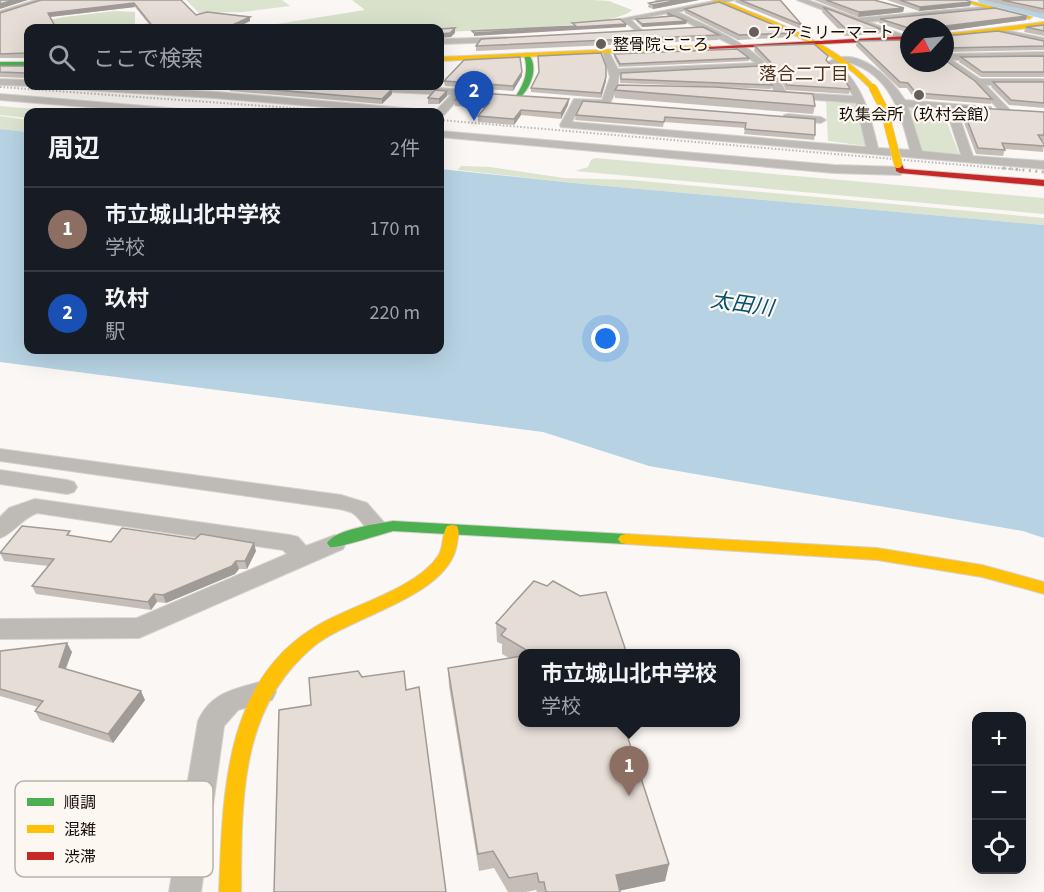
<!DOCTYPE html>
<html lang="ja">
<head>
<meta charset="utf-8">
<style>
	:root { --surface:#171b24; --page:#242831; --text:#f1f3f6; --muted:#9ea1a6; --line:#363941; --accent:#b2b0af }
	body { margin:0; font-family:"Source Sans 3","Noto Sans JP",sans-serif; background:var(--page); color:var(--text) }
	.controls { position:absolute; right:18px; bottom:18px; display:grid; overflow:hidden; border-radius:12px; box-shadow:0 6px 24px #0002 }
	.controls button { width:54px; height:54px; display:grid; place-items:center; padding:0; border:0; border-bottom:2px solid var(--line); background:var(--surface); color:var(--text); font:30px sans-serif }
	.compass { position:absolute; left:900px; top:18px; width:54px; height:54px; border-radius:50%; background:var(--surface); box-shadow:0 6px 24px #0002; rotate:243deg }
	.you { position:absolute; left:606px; top:339px; width:21px; height:21px; margin:-15px; border:4px solid #fff; border-radius:50%; background:#1a73e8; box-shadow:0 0 0 9px #1a73e833 }
	.badge { display:grid; place-items:center; width:39px; height:39px; border-radius:50%; background:var(--accent); color:#fff; font-size:20px; font-weight:700 }
	.pin { position:absolute; translate:-50% -50px; filter:drop-shadow(0 2px 3px #0008) }
	.pin::after { content:''; position:absolute; top:32px; width:21px; height:18px; background:inherit; clip-path:polygon(0 0,100% 0,50% 100%) }
	.popup { position:absolute; left:518px; top:649px; width:222px; height:78px; box-sizing:border-box; display:grid; place-content:center; border-radius:12px; background:var(--surface); filter:drop-shadow(0 2px 4px #0005); font-size:20px; white-space:nowrap; color:var(--muted) }
	.popup b { font-size:22px; color:var(--text) }
	.popup::after { content:''; position:absolute; left:50%; top:100%; margin-left:-12px; border:12px solid transparent; border-top-color:var(--surface) }
	.list { margin:0; padding:0; list-style:none }
	h2 { display:flex; justify-content:space-between; align-items:center; height:78px; margin:0; padding:0 24px; font-size:26px }
	h2 small { font-size:20px; font-weight:400; color:var(--muted) }
	.list li { display:grid; grid-template-columns:39px 1fr auto; gap:18px; align-items:center; box-sizing:border-box; height:84px; padding:0 24px; border-top:2px solid var(--line) }
	.list b { display:block; font-size:22px; white-space:nowrap }
	.list p { margin:0; font-size:20px; white-space:nowrap; color:var(--muted) }
	.list em { font-size:20px; font-style:normal; color:var(--muted) }
	.icon { flex:none; width:33px; height:33px; fill:none; stroke:currentColor; stroke-width:2; stroke-linecap:round; stroke-linejoin:round }
	.map { position:relative; flex:none; width:1044px; height:892px; overflow:hidden }
	.search { position:absolute; background:var(--surface); box-shadow:0 6px 24px #0002; left:24px; top:24px; width:420px; height:66px; display:flex; align-items:center; gap:15px; box-sizing:border-box; padding:0 21px; border-radius:12px; color:var(--muted); font-size:22px }
	.panel { position:absolute; background:var(--surface); box-shadow:0 6px 24px #0002; left:24px; top:108px; width:420px; height:246px; border-radius:12px }
	.map>svg:first-child { display:block }
</style>
</head>
<body>
<div class="map">
<svg width="1044" height="892" viewBox="0 0 1044 892">
	<rect width="100%" height="100%" fill="#faf7f4"/>
	<g fill="#dce3cf">
		<polygon points="186,0 282,0 290,6 243,12 199,13"/>
		<polygon points="830,100 858,103 866,146 828,141 826,101"/>
		<polygon points="0,106 70,112 28,112 28,118 0,115"/>
		<polygon points="905,106 942,109 959,154 919,150"/>
		<polygon points="0,116 28,120 28,132 0,129"/>
		<polygon points="595,158 1044,198 1044,214 575,171 588,167 591,160"/>
		<polygon points="461,166 490,167 564,178 631,180 1044,218 1044,225 584,184 458,170"/>
	</g>
	<path fill="#d9e1cb" d="M 352,0 L 592,0 L 609,1 L 632,10 C 616,28 470,31 440,32 L 440,28 L 7,28 L 65,17 L 115,11 L 135,12 L 135,25 L 193,18 L 261,25 L 277,24 L 365,10 Z"/>
	<polygon fill="#b7d3e3" points="0,129 28,132 28,350 440,350 440,169 584,184 1044,225 1044,538 1023,531 649,466 543,432 0,362"/>
	<g fill="none" stroke-linecap="round" stroke-linejoin="round">
		<polygon fill="#b7d3e3" fill-rule="evenodd" points="977,0 1005,0 1044,9 1044,19 980,3"/>
		<defs>
			<g id="street">
				<polygon points="35,0 47,0 0,15 0,11"/>
				<path d="M 719,0 L 735,0 L 678,12 C 721,33 763,47 786,92 L 853,96 L 846,83 L 827,63 C 856,43 890,77 905,100 L 991,107 L 991,111 L 987,112 L 957,110 L 973,156 L 1044,161 L 1044,169 L 561,127 L 560,125 L 574,99 L 602,100 L 610,77 L 602,50 L 608,50 L 618,69 L 755,63 L 732,45 L 669,13 L 631,20 L 644,32 L 640,34 L 621,19 ZM 851,63 C 891,76 901,114 910,150 L 878,148 C 870,115 864,87 838,64 ZM 761,68 L 778,97 L 856,103 L 866,147 L 572,122 L 581,104 L 609,105 L 617,89 L 619,75 ZM 908,107 L 946,109 L 961,155 L 922,151 Z"/>
				<polygon points="797,0 808,0 858,18 992,6 996,8 992,10 869,22 909,37 909,43"/>
				<polygon points="1000,29 1044,38 1044,44 997,33 996,31"/>
				<polygon points="508,37 508,41 505,42 440,44 440,39"/>
				<polygon points="1044,52 1044,58 952,60 980,79 1044,79 1044,85 986,85 1010,110 1005,113 1001,112 975,84 945,63 945,54"/>
				<polygon points="0,79 28,80 30,86 0,85"/>
				<polygon points="63,86 108,86 215,92 416,109 421,112 385,112 215,98 68,89"/>
				<path d="M 323,86 C 342,84 482,87 492,94 L 487,97 L 461,96 L 444,115 L 440,116 L 440,112 L 435,112 L 451,95 L 328,89 Z"/>
				<polygon points="0,94 181,109 186,112 150,112 0,100"/>
				<polygon points="788,114 821,117 826,120 821,123 784,119 784,115"/>
				<polygon points="440,131 834,165 900,167 906,171 900,175 834,173 440,137"/>
				<path d="M 0,449 L 341,495 L 367,503 L 389,528 L 386,533 C 368,539 366,524 354,514 C 350,511 344,510 339,509 L 0,461 Z"/>
				<polygon points="0,470 67,480 74,482 77,487 74,492 67,494 0,484"/>
				<path d="M 35,499 L 290,535 L 298,537 L 306,546 L 335,535 L 343,537 L 346,543 L 343,549 L 139,638 L 0,639 L 0,619 L 137,618 L 287,554 L 283,550 L 37,513 C 21,519 14,533 0,538 L 0,517 L 9,508 Z"/>
				<path d="M 263,681 L 272,684 L 276,692 L 272,700 L 238,710 L 224,726 L 201,892 L 169,892 L 198,721 C 211,692 235,689 263,681 Z"/>
			</g>
			<g id="fast">
				<path d="M 527,53 C 540,65 531,89 519,98 L 516,96 C 525,82 529,71 524,55 Z"/>
				<rect x="0" y="62" width="28" height="4"/>
				<path d="M 393,521 L 626,534 L 631,535 L 634,539 L 631,543 L 626,544 L 393,531 C 382,534 336,549 330,547 L 327,543 C 336,529 377,524 393,521 Z"/>
			</g>
			<g id="slow">
				<path d="M 712,0 C 725,0 737,6 748,11 C 795,29 842,50 876,88 L 871,89 L 854,73 L 817,47 L 777,26 Z"/>
				<polygon points="957,0 966,0 1032,17 1029,19"/>
				<polygon points="1044,22 1044,26 945,38 945,34"/>
				<polygon points="710,45 712,48 440,61 440,57"/>
				<path d="M 452,525 L 457,526 C 460,532 458,537 457,544 C 449,597 350,616 313,647 C 238,710 242,803 241,892 L 219,892 C 223,795 223,678 320,624 C 353,605 417,588 438,556 C 444,548 441,536 447,526 Z"/>
				<polygon points="626,534 877,548 982,565 1044,582 1044,594 982,577 877,560 626,544 621,543 618,539 621,535"/>
			</g>
			<g id="jam">
				<polygon points="909,36 909,40 710,49 707,47"/>
				<polygon points="895,162 901,162 904,169 1044,180 1044,186 900,173 896,171"/>
			</g>
		</defs>
		<use href="#street" stroke="#d5d2cf" stroke-width="2"/>
		<use href="#fast" stroke="#d5d2cf" stroke-width="2"/>
		<use href="#slow" stroke="#d5d2cf" stroke-width="2"/>
		<use href="#jam" stroke="#d5d2cf" stroke-width="2"/>
		<use href="#street" fill="#bebbb6" fill-rule="evenodd"/>
		<use href="#fast" fill="#4caf50" fill-rule="evenodd"/>
		<use href="#slow" fill="#ffc107" fill-rule="evenodd"/>
		<use href="#jam" fill="#c62828" fill-rule="evenodd"/>
		<g stroke="#bbb7b4" stroke-width="2" stroke-dasharray="1.5 2" stroke-linecap="butt">
			<polyline points="0,87 348,112"/>
			<polyline points="440,120 1021,170"/>
		</g>
		<polyline stroke="#bbb7b4" stroke-width="3" stroke-dasharray="2 4.5" stroke-linecap="butt" points="1003,168 1044,172"/>
		<defs>
			<polyline id="slow-bridge" points="873,88 884,109 898,164"/>
		</defs>
		<use href="#slow-bridge" stroke="#d5d2cf" stroke-width="9" stroke-linecap="butt"/>
		<use href="#slow-bridge" stroke="#ffc107" stroke-width="8"/>
	</g>
	<g fill="#c5beb8">
		<polygon points="181,0 196,15 250,17 250,21 236,28 152,28 135,7 50,17 27,58 0,58 0,13"/>
		<polygon points="654,0 699,0 653,9 648,7 649,3 658,2"/>
		<polygon points="736,0 781,0 802,25 801,29 735,2"/>
		<polygon points="814,0 874,0 904,8 903,12 858,17"/>
		<polygon points="887,0 966,0 971,2 970,6 919,11"/>
		<polygon points="983,0 1044,0 1044,14"/>
		<polygon points="823,7 881,29 879,34 845,36 822,12"/>
		<polygon points="685,9 793,33 792,37 738,40 685,13"/>
		<polygon points="667,13 687,21 686,24 642,27 636,21 636,19 667,16"/>
		<polygon points="1027,16 1026,20 945,31 909,27 909,33 879,23 880,19"/>
		<polygon points="1044,25 1044,36 1024,32 1026,27"/>
		<polygon points="719,35 718,40 476,51 476,46"/>
		<polygon points="945,36 1044,41 1044,50 945,52"/>
		<polygon points="857,41 945,60 992,99 991,104 914,98 907,88 899,88 856,46"/>
		<polygon points="755,46 827,61 850,89 849,94 786,90 778,75 754,51"/>
		<polygon points="614,54 749,58 749,61 619,67 614,57"/>
		<polygon points="538,56 606,81 601,98 531,92 531,88 539,73"/>
		<polygon points="1044,56 1044,77 981,77 959,62 961,57"/>
		<polygon points="28,64 28,78 0,77 0,66 26,66"/>
		<polygon points="621,73 772,85 771,89 620,83"/>
		<polygon points="522,76 513,91 445,86 444,81"/>
		<polygon points="993,82 1044,82 1044,108 1009,105 991,87"/>
		<polygon points="229,86 327,86 392,89 392,94 382,104 230,91"/>
		<polygon points="615,90 815,106 813,114 615,98"/>
		<polygon points="447,96 439,104 428,104 428,98"/>
		<polygon points="569,99 568,105 561,119 521,115 514,125 478,122 478,116 484,108 455,106 455,100"/>
		<polygon points="962,107 1044,112 1044,141 1042,141 1044,144 1043,152 1005,149 1003,156 976,154 960,112"/>
		<polygon points="576,115 815,119 815,135 814,140 744,134 745,128 664,122 663,127 575,120"/>
		<polygon points="72,536 111,542 256,551 247,569 239,569 235,574 166,603 157,602 151,610 36,594 32,586 48,566 4,561 0,553"/>
		<polygon points="496,623 627,654 522,654 522,723 669,864 665,881 620,890 620,892 537,892 536,890 526,892 508,892 494,868 479,871 449,686 448,668 509,658 502,654 502,644 497,642"/>
		<polygon points="0,651 72,652 66,669 145,700 113,743 40,720 35,711 38,707 0,696"/>
	</g>
	<g fill="#a09b96">
		<polygon points="14,0 28,0 0,9 0,4"/>
		<polygon points="679,0 699,0 653,9 653,5"/>
		<polygon points="971,2 970,6 919,11 920,7"/>
		<polygon points="134,3 135,7 49,17 48,13"/>
		<polygon points="904,8 903,12 858,17 859,12"/>
		<polygon points="1027,16 1026,20 945,31 946,26"/>
		<polygon points="250,17 250,21 236,28 226,28"/>
		<polygon points="687,21 686,24 642,27 642,24"/>
		<polygon points="626,24 626,27 474,36 474,33"/>
		<polygon points="455,28 455,33 451,37 440,38 440,34"/>
		<polygon points="522,72 522,76 513,91 513,86"/>
		<polygon points="606,77 606,81 601,98 601,93"/>
		<polygon points="392,89 392,94 382,104 382,99"/>
		<polygon points="447,91 447,96 439,104 439,99"/>
		<polygon points="569,99 568,105 561,119 561,113"/>
		<polygon points="521,110 521,115 514,125 514,119"/>
		<polygon points="254,543 256,551 247,569 245,561"/>
		<polygon points="236,561 239,569 235,574 166,603 163,595"/>
		<polygon points="154,594 157,602 151,610 148,602"/>
		<polygon points="67,643 72,652 63,675 59,667"/>
		<polygon points="141,691 145,700 113,743 108,734"/>
		<polygon points="669,864 665,881 614,892 616,875"/>
	</g>
	<g fill="#e5ddd6" stroke="#a09b96" stroke-width="1.5">
		<polygon points="0,0 14,0 0,4"/>
		<polygon points="41,0 181,0 196,15 207,12 250,17 226,28 154,28 134,3 48,13 56,28 28,28 28,62 26,53 0,54 0,13"/>
		<polygon points="665,0 679,0 653,5 649,3 666,0"/>
		<polygon points="740,0 780,0 802,25"/>
		<polygon points="826,0 874,0 904,8 859,12"/>
		<polygon points="900,0 966,0 971,2 920,7"/>
		<polygon points="1002,0 1044,0 1044,9"/>
		<polygon points="719,2 793,33 739,35 685,9"/>
		<polygon points="823,7 881,29 847,30"/>
		<polygon points="995,8 1027,16 946,26 945,34 945,27 909,27 909,28 880,19"/>
		<polygon points="667,13 687,21 642,24 636,19 673,16"/>
		<polygon points="620,19 626,24 474,33 472,31 576,26 572,23"/>
		<polygon points="1044,25 1044,31 1026,27"/>
		<polygon points="703,27 719,35 476,46 481,39"/>
		<polygon points="455,28 450,33 440,34 440,29"/>
		<polygon points="998,31 1044,41 1044,46 945,48 945,36"/>
		<polygon points="909,40 909,63 945,63 945,57 945,60 975,81 992,99 916,93 908,83 900,82 857,41"/>
		<polygon points="814,44 828,56 826,60 845,80 850,89 787,85 778,70 755,46"/>
		<polygon points="737,49 749,58 620,64 614,54"/>
		<polygon points="601,53 606,66 606,77 601,93 531,88 539,72 538,56"/>
		<polygon points="1044,56 1044,72 982,72 961,57"/>
		<polygon points="520,57 522,72 513,86 444,81 464,60"/>
		<polygon points="28,64 28,76 26,73 0,72 0,66 26,66"/>
		<polygon points="760,66 772,85 621,79 621,73"/>
		<polygon points="993,82 1044,82 1044,103 1011,100"/>
		<polygon points="618,85 715,87 813,94 815,106 615,90"/>
		<polygon points="229,86 326,86 392,89 382,99"/>
		<polygon points="435,90 447,91 439,99 428,98"/>
		<polygon points="463,92 569,99 561,113 521,110 514,119 478,116 489,103 455,100"/>
		<polygon points="583,101 815,119 815,135 745,129 746,123 665,117 664,122 576,115"/>
		<polygon points="962,107 1044,112 1044,135 1038,135 1044,144 1044,146 1002,143 1005,150 978,148"/>
		<polygon points="22,526 70,531 67,535 111,542 122,528 195,539 201,534 254,543 245,561 236,561 232,566 163,595 154,594 148,602 32,586 54,559 0,553"/>
		<polygon points="534,581 547,586 553,581 580,596 606,592 627,654 533,654 501,635 506,629 496,623"/>
		<polygon points="67,643 59,667 141,691 108,734 35,711 43,701 0,689 0,651"/>
		<polygon points="522,656 522,723 623,723 669,864 616,875 620,892 546,892 544,882 539,882 537,873 509,878 493,851 478,854 448,668"/>
		<polygon points="358,671 362,677 404,671 406,690 419,687 446,892 274,892 279,710 311,705 309,678"/>
	</g>
	<g fill="#665f59" stroke="#fdf7f1" stroke-width="2">
		<circle cx="754" cy="32" r="6"/>
		<circle cx="601" cy="44" r="6"/>
		<circle cx="919" cy="95" r="6"/>
	</g>
	<g text-anchor="middle" stroke-width="4.5" stroke-linejoin="round" paint-order="stroke">
		<g font-size="16" fill="#170d05" stroke="#fdf7f1" text-anchor="start">
			<text x="766" y="38">ファミリーマート</text>
			<text x="613" y="50">整骨院こころ</text>
			<text x="919" y="120" text-anchor="middle">玖集会所（玖村会館）</text>
		</g>
		<g font-size="18" fill="#4c341e" stroke="#fdf7f1">
			<text x="804" y="80">落合二丁目</text>
		</g>
		<g font-size="21" font-style="italic" fill="#015171" stroke="#fdf7f1">
			<text transform="translate(742 304) rotate(8)" y="7">太田川</text>
		</g>
	</g>
	<rect x="15" y="781" width="198" height="96" rx="9" fill="#fdf7f1" stroke="#b8b1aa" stroke-width="1.5"/>
	<rect x="27" y="798" width="27" height="8" fill="#4caf50"/>
	<rect x="27" y="825" width="27" height="8" fill="#ffc107"/>
	<rect x="27" y="852" width="27" height="8" fill="#c62828"/>
	<g font-size="16" fill="#170d05">
		<text x="64" y="808">順調</text>
		<text x="64" y="835">混雑</text>
		<text x="64" y="862">渋滞</text>
	</g>
</svg>
<div class="controls">
<button>+</button>
<button>−</button>
<button><svg class="icon" aria-label="locate" viewBox="0 0 24 24"><circle cx="12" cy="12" r="6"/><path d="M12 2v4M12 18v4M2 12h4M18 12h4"/></svg></button>
</div>
<svg class="compass" viewBox="-18 -18 36 36"><path d="M0-13l5 13h-10z" fill="#e53935"/><path d="M0 13l5-13h-10z" fill="#9ea1a6"/></svg>
<div class="you"></div>
<div class="pin badge" style="left:629px;top:796px;background:#8d6e63">1</div>
<div class="popup"><b>市立城山北中学校</b>学校</div>
<div class="pin badge" style="left:474px;top:121px;background:#1a4fb4">2</div>
<div class="search"><svg class="icon" aria-label="search" viewBox="0 0 24 24"><circle cx="10" cy="10" r="6"/><path d="M15 15l6 6"/></svg>ここで検索</div>
<section class="panel">
<h2>周辺<small>2件</small></h2>
<ul class="list">
<li><span class="badge" style="background:#8d6e63">1</span><div><b>市立城山北中学校</b><p>学校</p></div><em>170 m</em></li>
<li><span class="badge" style="background:#1a4fb4">2</span><div><b>玖村</b><p>駅</p></div><em>220 m</em></li>
</ul>
</section>
</div>
</body>
</html>
